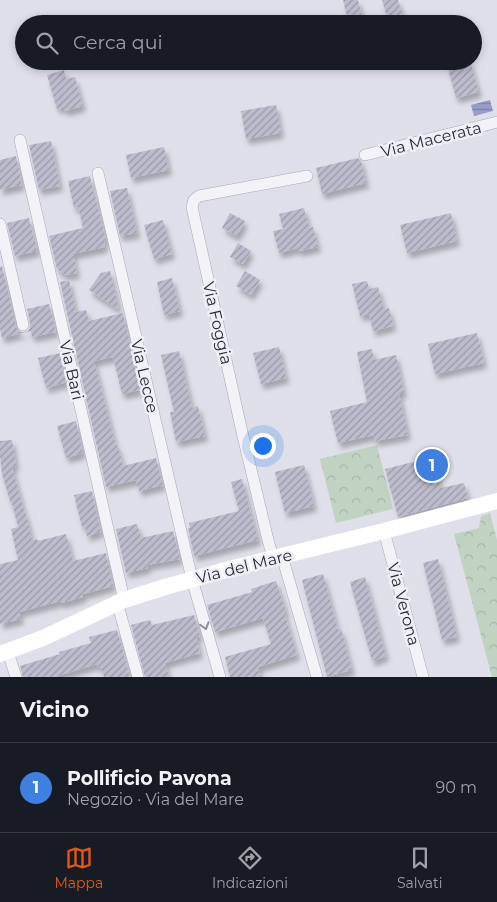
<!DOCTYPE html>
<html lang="it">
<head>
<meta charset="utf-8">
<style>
	:root { --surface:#171b24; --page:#20242c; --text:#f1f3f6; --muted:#9ea1a6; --line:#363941; --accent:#ea580c }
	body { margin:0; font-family:Montserrat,sans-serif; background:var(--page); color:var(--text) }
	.you { position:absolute; left:262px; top:445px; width:18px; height:18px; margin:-12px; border:4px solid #fff; border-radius:50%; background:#1a73e8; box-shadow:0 0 0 8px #1a73e833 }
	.badge { display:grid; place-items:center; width:32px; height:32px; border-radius:50%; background:var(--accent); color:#fff; font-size:16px; font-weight:700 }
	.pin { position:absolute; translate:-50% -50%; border:2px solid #fff; box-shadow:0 1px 5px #0006 }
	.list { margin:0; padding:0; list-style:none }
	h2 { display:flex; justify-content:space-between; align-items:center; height:65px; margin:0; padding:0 20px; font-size:21px }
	h2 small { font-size:16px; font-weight:400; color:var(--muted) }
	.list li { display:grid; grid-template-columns:32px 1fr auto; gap:15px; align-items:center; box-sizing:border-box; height:90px; padding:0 20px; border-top:1px solid var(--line) }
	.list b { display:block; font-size:19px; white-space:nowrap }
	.list p { margin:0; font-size:16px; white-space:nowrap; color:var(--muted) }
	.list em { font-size:16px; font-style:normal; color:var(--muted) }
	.icon { flex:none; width:28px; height:28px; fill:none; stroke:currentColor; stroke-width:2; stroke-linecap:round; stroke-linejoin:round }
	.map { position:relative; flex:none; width:497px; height:677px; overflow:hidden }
	.search { position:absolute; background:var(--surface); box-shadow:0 2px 8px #0003; left:15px; right:15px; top:15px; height:55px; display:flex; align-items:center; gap:12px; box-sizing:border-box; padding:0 18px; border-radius:28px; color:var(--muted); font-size:19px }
	.sheet { height:155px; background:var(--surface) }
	nav { display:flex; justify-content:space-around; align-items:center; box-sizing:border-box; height:70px; border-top:1px solid var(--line); background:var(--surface); font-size:14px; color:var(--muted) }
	nav a { display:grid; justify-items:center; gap:2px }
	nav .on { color:var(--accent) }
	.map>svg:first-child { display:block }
</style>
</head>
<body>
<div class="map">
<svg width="497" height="677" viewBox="0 0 497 677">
	<defs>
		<pattern id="park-crowns" width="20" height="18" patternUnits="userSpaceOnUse" patternTransform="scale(1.25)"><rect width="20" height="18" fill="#c0d3c3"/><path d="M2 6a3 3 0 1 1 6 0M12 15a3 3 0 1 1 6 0" fill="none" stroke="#a5b5a9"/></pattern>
		<pattern id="water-rules" width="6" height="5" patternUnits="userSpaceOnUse" patternTransform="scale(1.25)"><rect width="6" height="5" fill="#999cca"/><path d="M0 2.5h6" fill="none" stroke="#7d7fa5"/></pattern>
		<pattern id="building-hatch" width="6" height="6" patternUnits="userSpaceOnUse" patternTransform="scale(1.25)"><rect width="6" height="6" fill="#bdbccc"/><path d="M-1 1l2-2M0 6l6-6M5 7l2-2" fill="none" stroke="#9a99a7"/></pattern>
		<filter id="shadow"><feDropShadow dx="3" dy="5.5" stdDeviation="2.5" flood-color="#0004"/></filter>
	</defs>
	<rect width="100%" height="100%" fill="#dfdfe9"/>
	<g fill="url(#park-crowns)">
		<polygon points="377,445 393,509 336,523 320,459"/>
		<polygon points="490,513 497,540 497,677 492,677 454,534 479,528 481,516"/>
	</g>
	<polygon fill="url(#water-rules)" points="490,100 493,111 474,116 471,105"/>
	<g fill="url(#building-hatch)" filter="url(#shadow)">
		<polygon points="343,0 358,0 364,24 349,24"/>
		<polygon points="382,0 398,0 405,24 389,24"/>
		<polygon points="446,61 470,61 479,92 456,98"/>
		<polygon points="64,70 66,79 75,77 83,106 65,111 64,107 57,109 47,75"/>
		<polygon points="276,105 281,133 246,139 241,111"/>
		<polygon points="51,141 60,186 39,190 29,145"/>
		<polygon points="164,147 169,170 131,178 126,155"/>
		<polygon points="16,156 22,185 0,190 0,160"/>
		<polygon points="358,158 361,161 366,183 322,194 316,168"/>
		<polygon points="90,176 94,195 95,195 106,240 104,240 105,247 73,254 77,273 66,275 57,269 49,236 83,228 78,207 74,208 68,181"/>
		<polygon points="127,188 137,233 120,236 110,191"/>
		<polygon points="304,208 309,228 313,227 318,247 299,251 298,248 279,253 273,231 283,229 279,214"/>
		<polygon points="230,213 245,221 237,236 222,228"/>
		<polygon points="451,213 457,241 407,253 400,225"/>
		<polygon points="29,218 34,240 35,240 37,251 15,256 7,223"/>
		<polygon points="163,220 172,254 154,259 144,225"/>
		<polygon points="238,243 251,251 243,264 230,257"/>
		<polygon points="2,266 17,330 20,332 24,332 28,331 30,328 30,323 27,309 49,304 56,332 32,337 31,331 2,338 0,328 0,267"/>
		<polygon points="110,271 119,310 89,290 101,273"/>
		<polygon points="245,271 260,280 251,295 236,286"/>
		<polygon points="172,278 180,311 164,315 157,282"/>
		<polygon points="69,280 76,312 86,310 89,321 123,313 140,390 122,394 113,357 94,361 116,446 118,446 123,466 156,458 163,485 139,491 136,480 106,487 60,282"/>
		<polygon points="367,281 369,289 378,287 384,309 389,308 393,326 373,331 369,314 360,316 352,284"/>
		<polygon points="477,333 484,363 435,374 428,344"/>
		<polygon points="279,347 286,378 261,384 253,353"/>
		<polygon points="372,349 374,360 396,355 404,393 399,393 408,435 375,441 374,435 338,443 330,411 367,402 357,352"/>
		<polygon points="179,351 192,408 198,406 205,436 176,442 170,412 174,412 161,355"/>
		<polygon points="60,353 67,382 46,388 38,358"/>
		<polygon points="76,421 83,453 66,458 57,426"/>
		<polygon points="12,440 16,466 12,467 25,514 26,514 32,540 37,539 38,541 66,534 73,561 106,553 113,586 83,594 83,597 62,603 61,601 19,612 21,619 0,624 0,564 18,560 11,529 18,527 12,503 11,504 2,474 0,456 0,441"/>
		<polygon points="433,457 441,488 464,483 468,498 398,517 385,469"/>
		<polygon points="304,465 314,506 285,513 275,472"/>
		<polygon points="242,479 258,540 194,556 188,528 190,528 189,523 239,511 231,482"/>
		<polygon points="92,491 101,532 87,536 85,526 82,527 74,495"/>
		<polygon points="137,524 141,538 173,531 180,559 147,565 148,568 126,573 116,529"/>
		<polygon points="438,559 457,637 442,640 423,563"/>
		<polygon points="323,574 338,630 341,629 352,670 327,677 302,580"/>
		<polygon points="365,577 386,656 372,661 350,582"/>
		<polygon points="276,581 286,611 284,612 297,655 258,667 261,677 230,677 225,657 271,644 263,618 215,632 207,605 252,592 251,589"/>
		<polygon points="194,615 200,636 196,637 200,653 165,663 169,677 145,677 131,625 150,620 152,625"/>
		<polygon points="117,630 130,677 104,677 101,667 98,668 97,664 54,677 23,677 20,666 60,654 59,652 91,643 89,637"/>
	</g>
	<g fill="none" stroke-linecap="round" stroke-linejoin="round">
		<defs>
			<g id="minor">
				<polyline points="20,140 124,600"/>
				<polyline points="365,155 497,122"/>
				<polyline points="98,173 192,579 220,677"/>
				<polyline points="0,224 23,325"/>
				<polyline points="384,531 423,677"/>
				<polyline points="282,556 317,677"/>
				<polyline points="273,558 268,540 242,432 192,207 194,200 199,196 307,176"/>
				<polyline points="117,602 138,677"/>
				<polyline points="8,652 16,677"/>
			</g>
		</defs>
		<use href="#minor" stroke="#a8a8b6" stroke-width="12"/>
		<use href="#minor" stroke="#f2f2f7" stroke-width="11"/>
		<polyline stroke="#fff" stroke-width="16" points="0,654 43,638 124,600 165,587 233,568 384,531 497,501"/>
	</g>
	<defs><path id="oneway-chevron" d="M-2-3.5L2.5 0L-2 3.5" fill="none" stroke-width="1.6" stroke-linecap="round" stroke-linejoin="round" transform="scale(1.25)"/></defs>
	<use stroke="#8e8c9c" href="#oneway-chevron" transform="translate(205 626) rotate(74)"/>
	<g text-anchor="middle" stroke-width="5" stroke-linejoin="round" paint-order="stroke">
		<g font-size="16" fill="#292740" stroke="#efeff6">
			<text transform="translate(431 139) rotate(-14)" y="6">Via Macerata</text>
			<text transform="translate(218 323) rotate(77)" y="6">Via Foggia</text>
			<text transform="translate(72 370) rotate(77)" y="6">Via Bari</text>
			<text transform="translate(145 376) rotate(77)" y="6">Via Lecce</text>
			<text transform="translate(244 566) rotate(-14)" y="6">Via del Mare</text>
			<text transform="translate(404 604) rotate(75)" y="6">Via Verona</text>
		</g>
	</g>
</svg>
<div class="you"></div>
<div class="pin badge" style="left:432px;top:465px;background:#3f7fe0">1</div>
<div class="search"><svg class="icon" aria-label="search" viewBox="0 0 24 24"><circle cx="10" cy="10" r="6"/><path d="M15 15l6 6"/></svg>Cerca qui</div>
</div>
<section class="sheet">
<h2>Vicino<small></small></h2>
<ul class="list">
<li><span class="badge" style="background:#3f7fe0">1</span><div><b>Pollificio Pavona</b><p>Negozio · Via del Mare</p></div><em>90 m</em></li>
</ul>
</section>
<nav>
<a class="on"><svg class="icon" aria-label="map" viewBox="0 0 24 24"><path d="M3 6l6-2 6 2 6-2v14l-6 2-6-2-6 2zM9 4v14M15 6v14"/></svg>Mappa</a>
<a><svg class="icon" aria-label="directions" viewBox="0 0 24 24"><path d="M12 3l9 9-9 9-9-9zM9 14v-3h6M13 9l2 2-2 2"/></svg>Indicazioni</a>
<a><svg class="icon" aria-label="saved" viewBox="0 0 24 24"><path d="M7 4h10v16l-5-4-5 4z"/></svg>Salvati</a>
</nav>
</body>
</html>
